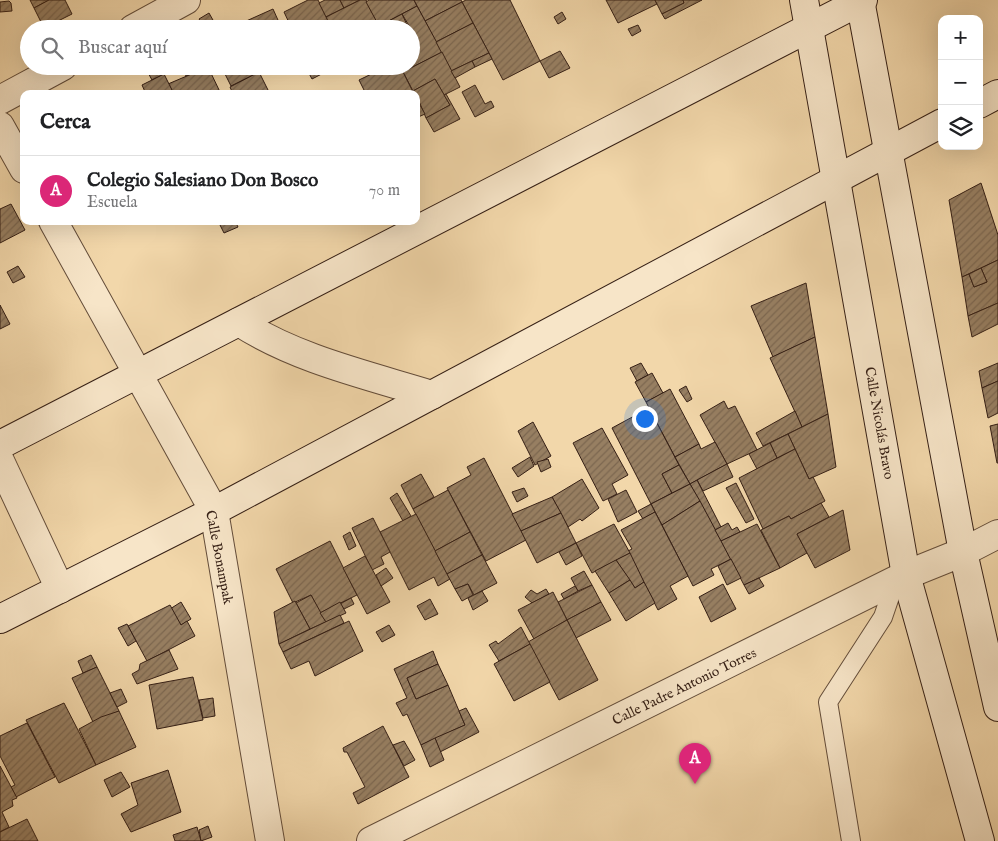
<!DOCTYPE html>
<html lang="es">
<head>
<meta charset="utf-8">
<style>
	:root { --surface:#fff; --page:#f2f2f2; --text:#202124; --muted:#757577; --line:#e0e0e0; --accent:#db2777 }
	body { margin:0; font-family:"IM FELL English",serif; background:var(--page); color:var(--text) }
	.controls { position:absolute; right:15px; top:15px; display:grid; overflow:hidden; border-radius:10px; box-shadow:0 5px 20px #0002 }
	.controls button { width:45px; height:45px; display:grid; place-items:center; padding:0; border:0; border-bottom:1px solid var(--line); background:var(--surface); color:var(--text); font:25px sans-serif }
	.you { position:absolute; left:644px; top:418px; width:18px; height:18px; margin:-12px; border:4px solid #fff; border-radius:50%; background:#1a73e8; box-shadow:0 0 0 8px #1a73e833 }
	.badge { display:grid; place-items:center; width:32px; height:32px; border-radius:50%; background:var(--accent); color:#fff; font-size:16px; font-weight:700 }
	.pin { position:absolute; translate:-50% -41px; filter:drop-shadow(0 1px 2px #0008) }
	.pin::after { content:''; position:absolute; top:26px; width:18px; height:15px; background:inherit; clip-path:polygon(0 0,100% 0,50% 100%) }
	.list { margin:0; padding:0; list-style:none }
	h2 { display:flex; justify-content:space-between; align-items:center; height:65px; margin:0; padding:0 20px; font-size:21px }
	h2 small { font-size:16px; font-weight:400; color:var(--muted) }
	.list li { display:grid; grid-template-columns:32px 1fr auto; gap:15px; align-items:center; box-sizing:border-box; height:70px; padding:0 20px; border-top:1px solid var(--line) }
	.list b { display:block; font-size:19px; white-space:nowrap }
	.list p { margin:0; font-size:16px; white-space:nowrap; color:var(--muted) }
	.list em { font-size:16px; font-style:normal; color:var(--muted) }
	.icon { flex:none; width:28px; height:28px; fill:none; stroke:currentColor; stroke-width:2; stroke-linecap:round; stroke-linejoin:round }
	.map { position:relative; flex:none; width:998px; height:841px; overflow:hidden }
	.search { position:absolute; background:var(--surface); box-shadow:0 5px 20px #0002; left:20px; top:20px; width:400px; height:55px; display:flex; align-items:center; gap:12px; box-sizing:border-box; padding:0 18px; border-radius:28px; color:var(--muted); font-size:19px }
	.panel { position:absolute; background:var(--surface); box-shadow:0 5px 20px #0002; left:20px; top:90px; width:400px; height:135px; border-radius:10px }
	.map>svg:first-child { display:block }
</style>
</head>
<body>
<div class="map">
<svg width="998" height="841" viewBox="0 0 998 841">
	<defs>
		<pattern id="building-hatch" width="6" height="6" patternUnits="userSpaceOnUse" patternTransform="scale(1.25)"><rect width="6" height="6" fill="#977f62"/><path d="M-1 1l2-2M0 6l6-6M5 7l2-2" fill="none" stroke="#7c6750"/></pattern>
	</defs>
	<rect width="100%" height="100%" fill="#f2d7aa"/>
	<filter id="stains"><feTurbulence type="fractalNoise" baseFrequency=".004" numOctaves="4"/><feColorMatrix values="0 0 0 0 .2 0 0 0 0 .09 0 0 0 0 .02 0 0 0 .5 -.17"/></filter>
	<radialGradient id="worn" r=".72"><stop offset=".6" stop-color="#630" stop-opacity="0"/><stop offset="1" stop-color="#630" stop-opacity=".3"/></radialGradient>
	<g fill="url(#building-hatch)" stroke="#351f15">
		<polygon points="30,0 49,0 34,8"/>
		<polygon points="65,0 72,14 44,28 34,8 49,0"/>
		<polygon points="308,0 318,0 330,23 318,29 292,29 284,12"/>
		<polygon points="325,0 340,0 344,8 326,17 319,3"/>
		<polygon points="340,0 360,0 344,8"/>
		<polygon points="360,0 366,0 378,23 368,29 332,29 326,17"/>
		<polygon points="369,0 414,0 417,6 379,26 366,2"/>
		<polygon points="414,0 461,0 462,2 425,21"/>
		<polygon points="466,0 510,0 540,61 503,80 462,2"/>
		<polygon points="606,0 655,0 657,4 618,23"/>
		<polygon points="655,0 683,0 684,3 662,14"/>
		<polygon points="683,0 702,0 665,19 662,14 684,3"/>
		<polygon points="9,1 11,3 12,11 0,12 0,2"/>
		<polygon points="462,2 473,23 436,42 425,21"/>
		<polygon points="417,6 442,52 403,72 400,66 411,66 411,45 415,42 411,37 411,29 402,14"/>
		<polygon points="273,9 282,29 247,29 244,22"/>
		<polygon points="562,12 566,19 558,24 554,17"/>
		<polygon points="209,13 218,29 206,29 199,19"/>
		<polygon points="402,14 409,29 380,29 379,26"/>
		<polygon points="233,21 237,29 218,29"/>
		<polygon points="473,23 489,53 451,71 436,42"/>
		<polygon points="638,25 641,31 632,36 628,29"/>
		<polygon points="560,51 570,68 549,78 540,61"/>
		<polygon points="442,52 460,87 444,95 435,79 413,91 403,72"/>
		<polygon points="489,53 492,59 475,67 472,61"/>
		<polygon points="472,61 475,67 455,78 451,71"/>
		<polygon points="152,66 159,66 164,74 152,80 146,69"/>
		<polygon points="181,66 207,66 208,67 186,76"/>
		<polygon points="221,66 256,66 259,72 231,86"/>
		<polygon points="305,66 337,66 312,79"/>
		<polygon points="388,66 400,66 414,94 366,94 359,80"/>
		<polygon points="208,67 221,94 174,94 168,84"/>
		<polygon points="259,72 270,94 233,94 230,87"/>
		<polygon points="164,74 174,94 146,94 142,85"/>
		<polygon points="435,79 450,105 426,118 416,94 413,91"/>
		<polygon points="475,85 485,104 491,101 494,107 475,117 462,92"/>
		<polygon points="446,94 460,119 434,132 426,118 450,105 444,95"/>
		<polygon points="416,98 425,114 416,118"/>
		<polygon points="981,183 998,235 998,260 962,277 949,200"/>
		<polygon points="11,204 25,230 0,243 0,209"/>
		<polygon points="218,221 235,221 238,227 224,233"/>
		<polygon points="998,260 998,303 968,316 962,277 969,274 974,287 987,282 981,268"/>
		<polygon points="18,266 25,277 13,283 7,272"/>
		<polygon points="981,268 987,282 974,287 969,274"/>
		<polygon points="806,283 815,337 773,357 751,306"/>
		<polygon points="998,303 998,324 972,337 968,316"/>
		<polygon points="0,305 10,324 0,329"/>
		<polygon points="815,337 828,414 802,427 770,358"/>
		<polygon points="641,363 648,375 637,381 630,368"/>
		<polygon points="998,363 998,381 982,388 979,371"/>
		<polygon points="652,373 663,393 646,402 635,382"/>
		<polygon points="998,381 998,413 988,418 982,388"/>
		<polygon points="686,386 692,399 687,402 679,390"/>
		<polygon points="670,389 699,444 675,457 646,402"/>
		<polygon points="724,401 728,409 735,406 757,450 727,464 700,415"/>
		<polygon points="649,408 679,465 662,474 672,493 651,504 612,428"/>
		<polygon points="795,411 802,427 763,446 756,433"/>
		<polygon points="828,414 836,467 809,479 788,434"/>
		<polygon points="533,422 551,456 535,465 518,431"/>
		<polygon points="998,424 998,463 997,463 990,426"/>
		<polygon points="602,428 628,475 612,484 617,494 603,501 573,443"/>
		<polygon points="788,434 795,449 777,458 770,443"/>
		<polygon points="715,442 727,464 690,484 675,457 699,444 701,449"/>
		<polygon points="770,443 777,458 757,469 749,454"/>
		<polygon points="795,449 809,479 813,477 825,501 791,519 789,516 763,529 739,478"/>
		<polygon points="530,457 534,466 518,477 512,468"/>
		<polygon points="484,458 526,540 486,561 447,488 471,475 467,467"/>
		<polygon points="548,459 551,467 541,472 537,462"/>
		<polygon points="727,464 733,477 703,491 697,480"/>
		<polygon points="679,465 690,484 672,493 662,474"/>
		<polygon points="421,474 434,497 413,509 401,485"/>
		<polygon points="582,479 599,508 582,521 580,519 568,527 552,497"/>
		<polygon points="697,480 721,527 715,530 690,484"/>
		<polygon points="736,483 754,519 746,523 726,488"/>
		<polygon points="690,484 700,501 662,525 651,504"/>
		<polygon points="524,488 528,496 517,502 512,492"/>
		<polygon points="448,490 470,532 435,551 413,509"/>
		<polygon points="626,490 637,512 618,522 608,499"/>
		<polygon points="397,493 411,516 403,521 390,498"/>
		<polygon points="552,497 561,513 521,531 512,514"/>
		<polygon points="700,501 731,559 711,569 714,575 693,586 662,525"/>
		<polygon points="821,503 829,517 797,534 807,553 780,568 761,530 789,516 791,519"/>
		<polygon points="651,504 655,512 643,519 638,511"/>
		<polygon points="843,510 850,550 815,568 797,534"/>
		<polygon points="655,512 688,576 670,586 677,599 658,610 628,551 632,549 621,530"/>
		<polygon points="561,513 576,543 537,563 521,531"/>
		<polygon points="416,514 450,579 438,586 434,577 409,590 380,532"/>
		<polygon points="373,518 390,552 381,557 384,564 372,570 352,528"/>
		<polygon points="728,523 732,530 737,527 740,532 721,541 715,530"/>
		<polygon points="614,524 630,553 592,573 576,543"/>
		<polygon points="757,524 780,568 744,585 721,541"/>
		<polygon points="350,532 356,546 349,550 343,536"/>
		<polygon points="470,532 482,555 447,574 435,551"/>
		<polygon points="330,541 357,595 320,613 311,595 293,603 276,569"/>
		<polygon points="576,543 582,556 566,565 559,552"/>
		<polygon points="630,553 644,582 635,588 616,560"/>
		<polygon points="482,555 497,583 474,595 468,584 455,589 447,574"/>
		<polygon points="365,556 390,602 367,614 343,568"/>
		<polygon points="731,559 741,578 727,585 718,566"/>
		<polygon points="616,560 630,580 609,593 595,571"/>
		<polygon points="386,568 393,578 381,586 376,575"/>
		<polygon points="584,571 592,585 578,591 571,578"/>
		<polygon points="759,578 764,586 749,594 744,585"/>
		<polygon points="630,580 635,588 644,582 655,603 626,621 609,593"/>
		<polygon points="468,584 473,595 462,601 455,589"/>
		<polygon points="723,584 736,609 711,622 699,597"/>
		<polygon points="592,585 601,602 567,620 558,602"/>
		<polygon points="575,586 578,591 564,599 561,594"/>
		<polygon points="546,589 549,594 532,603 525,597 531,590 537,594"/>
		<polygon points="482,591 488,601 473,610 468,598"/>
		<polygon points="553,592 567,620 534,639 518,610"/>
		<polygon points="311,595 326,622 310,629 296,603"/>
		<polygon points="351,598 354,604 344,609 340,604"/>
		<polygon points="430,599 438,614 425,620 417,606"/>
		<polygon points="295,601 310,629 279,644 274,612"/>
		<polygon points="181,602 191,619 181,625 170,609"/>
		<polygon points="340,602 346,613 326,622 320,613"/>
		<polygon points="601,602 611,620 576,638 567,620"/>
		<polygon points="170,605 181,625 187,621 195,636 147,661 128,626"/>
		<polygon points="340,615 344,623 283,652 279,644"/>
		<polygon points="567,620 598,680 559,700 528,642"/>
		<polygon points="349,621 363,651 315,676 309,661 291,669 283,652"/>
		<polygon points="127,624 136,641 128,646 118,628"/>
		<polygon points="389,625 395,635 382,642 376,632"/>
		<polygon points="521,627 530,644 499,661 489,645 496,641 498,644"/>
		<polygon points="530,644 550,682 514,701 494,664"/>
		<polygon points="169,650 178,669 137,684 132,674 139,670 140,664"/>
		<polygon points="433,651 438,664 407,678 416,699 448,685 465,725 421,745 407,714 403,716 396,703 407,698 394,669"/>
		<polygon points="91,655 97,667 83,673 78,661"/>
		<polygon points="438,664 448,685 416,699 407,678"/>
		<polygon points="97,667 119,711 93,722 72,678"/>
		<polygon points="193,677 203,720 157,729 149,685"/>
		<polygon points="121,689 127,702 117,707 110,693"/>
		<polygon points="213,698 215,716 203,718 199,700"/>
		<polygon points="64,703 96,765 59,783 26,720"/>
		<polygon points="466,708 479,732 440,752 435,738 465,725 459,711"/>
		<polygon points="119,711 136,747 96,765 79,729 101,717"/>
		<polygon points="27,723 55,777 16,797 11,787 15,785 0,756 0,736"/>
		<polygon points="383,726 409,777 358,804 353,793 365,787 347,752 344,752 343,748"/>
		<polygon points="435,738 444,760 430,767 421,745"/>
		<polygon points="404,741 415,760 404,766 393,745"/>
		<polygon points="0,766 17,798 12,800 13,806 2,812 9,827 0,832"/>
		<polygon points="168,770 181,812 131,832 121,814 138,805 131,783"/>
		<polygon points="121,772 130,787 112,797 104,780"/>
		<polygon points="27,819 38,841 0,841 0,832"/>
		<polygon points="208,826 212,837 201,841 199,830"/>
		<polygon points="197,827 201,841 175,841 173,835"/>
	</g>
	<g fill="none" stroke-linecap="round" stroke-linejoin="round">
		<defs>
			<polyline id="service" points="851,841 828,702 883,617 895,582"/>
			<g id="minor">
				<polyline points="133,29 186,0"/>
				<polyline points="0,100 63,66"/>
				<polyline points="0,126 24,169"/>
				<polyline points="53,221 214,511 270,841"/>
				<path d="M 239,322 C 296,359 367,375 432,395"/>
				<polyline points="0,461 60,589"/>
				<polyline points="371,841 906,575 963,552 998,534"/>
			</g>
			<g id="secondary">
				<polyline points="804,0 906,575 980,841"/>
				<polyline points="860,0 963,552 998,707"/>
				<polyline points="979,104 998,94"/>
				<polyline points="0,445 863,0"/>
				<polyline points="0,619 214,511 942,123"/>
			</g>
		</defs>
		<use href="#service" stroke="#644d3a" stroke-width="20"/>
		<use href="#minor" stroke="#644d3a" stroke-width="30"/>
		<use href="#secondary" stroke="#351f15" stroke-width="30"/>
		<use href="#service" stroke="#f7e5c8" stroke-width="18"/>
		<use href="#minor" stroke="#f7e5c8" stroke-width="28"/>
		<use href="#secondary" stroke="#f7e5c8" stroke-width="28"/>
	</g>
	<g text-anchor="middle" stroke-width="4" stroke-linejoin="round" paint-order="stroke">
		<g font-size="14" fill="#351f15" stroke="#f7e5c8">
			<text transform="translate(880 423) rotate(80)" y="5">Calle Nicolás Bravo</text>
			<text transform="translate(220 557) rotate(79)" y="5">Calle Bonampak</text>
			<text transform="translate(684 686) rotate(-26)" y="5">Calle Padre Antonio Torres</text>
		</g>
	</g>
	<rect width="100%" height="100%" filter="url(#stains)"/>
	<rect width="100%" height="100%" fill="url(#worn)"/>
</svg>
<div class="controls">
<button>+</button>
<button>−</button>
<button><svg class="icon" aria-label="layers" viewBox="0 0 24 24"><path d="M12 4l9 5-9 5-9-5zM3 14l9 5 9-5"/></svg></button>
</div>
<div class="you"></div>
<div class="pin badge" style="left:695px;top:784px">A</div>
<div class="search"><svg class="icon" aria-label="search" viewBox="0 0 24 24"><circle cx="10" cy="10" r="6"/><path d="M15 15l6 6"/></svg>Buscar aquí</div>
<section class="panel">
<h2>Cerca<small></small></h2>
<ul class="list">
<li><span class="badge">A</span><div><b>Colegio Salesiano Don Bosco</b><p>Escuela</p></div><em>70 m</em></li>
</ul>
</section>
</div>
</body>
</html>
